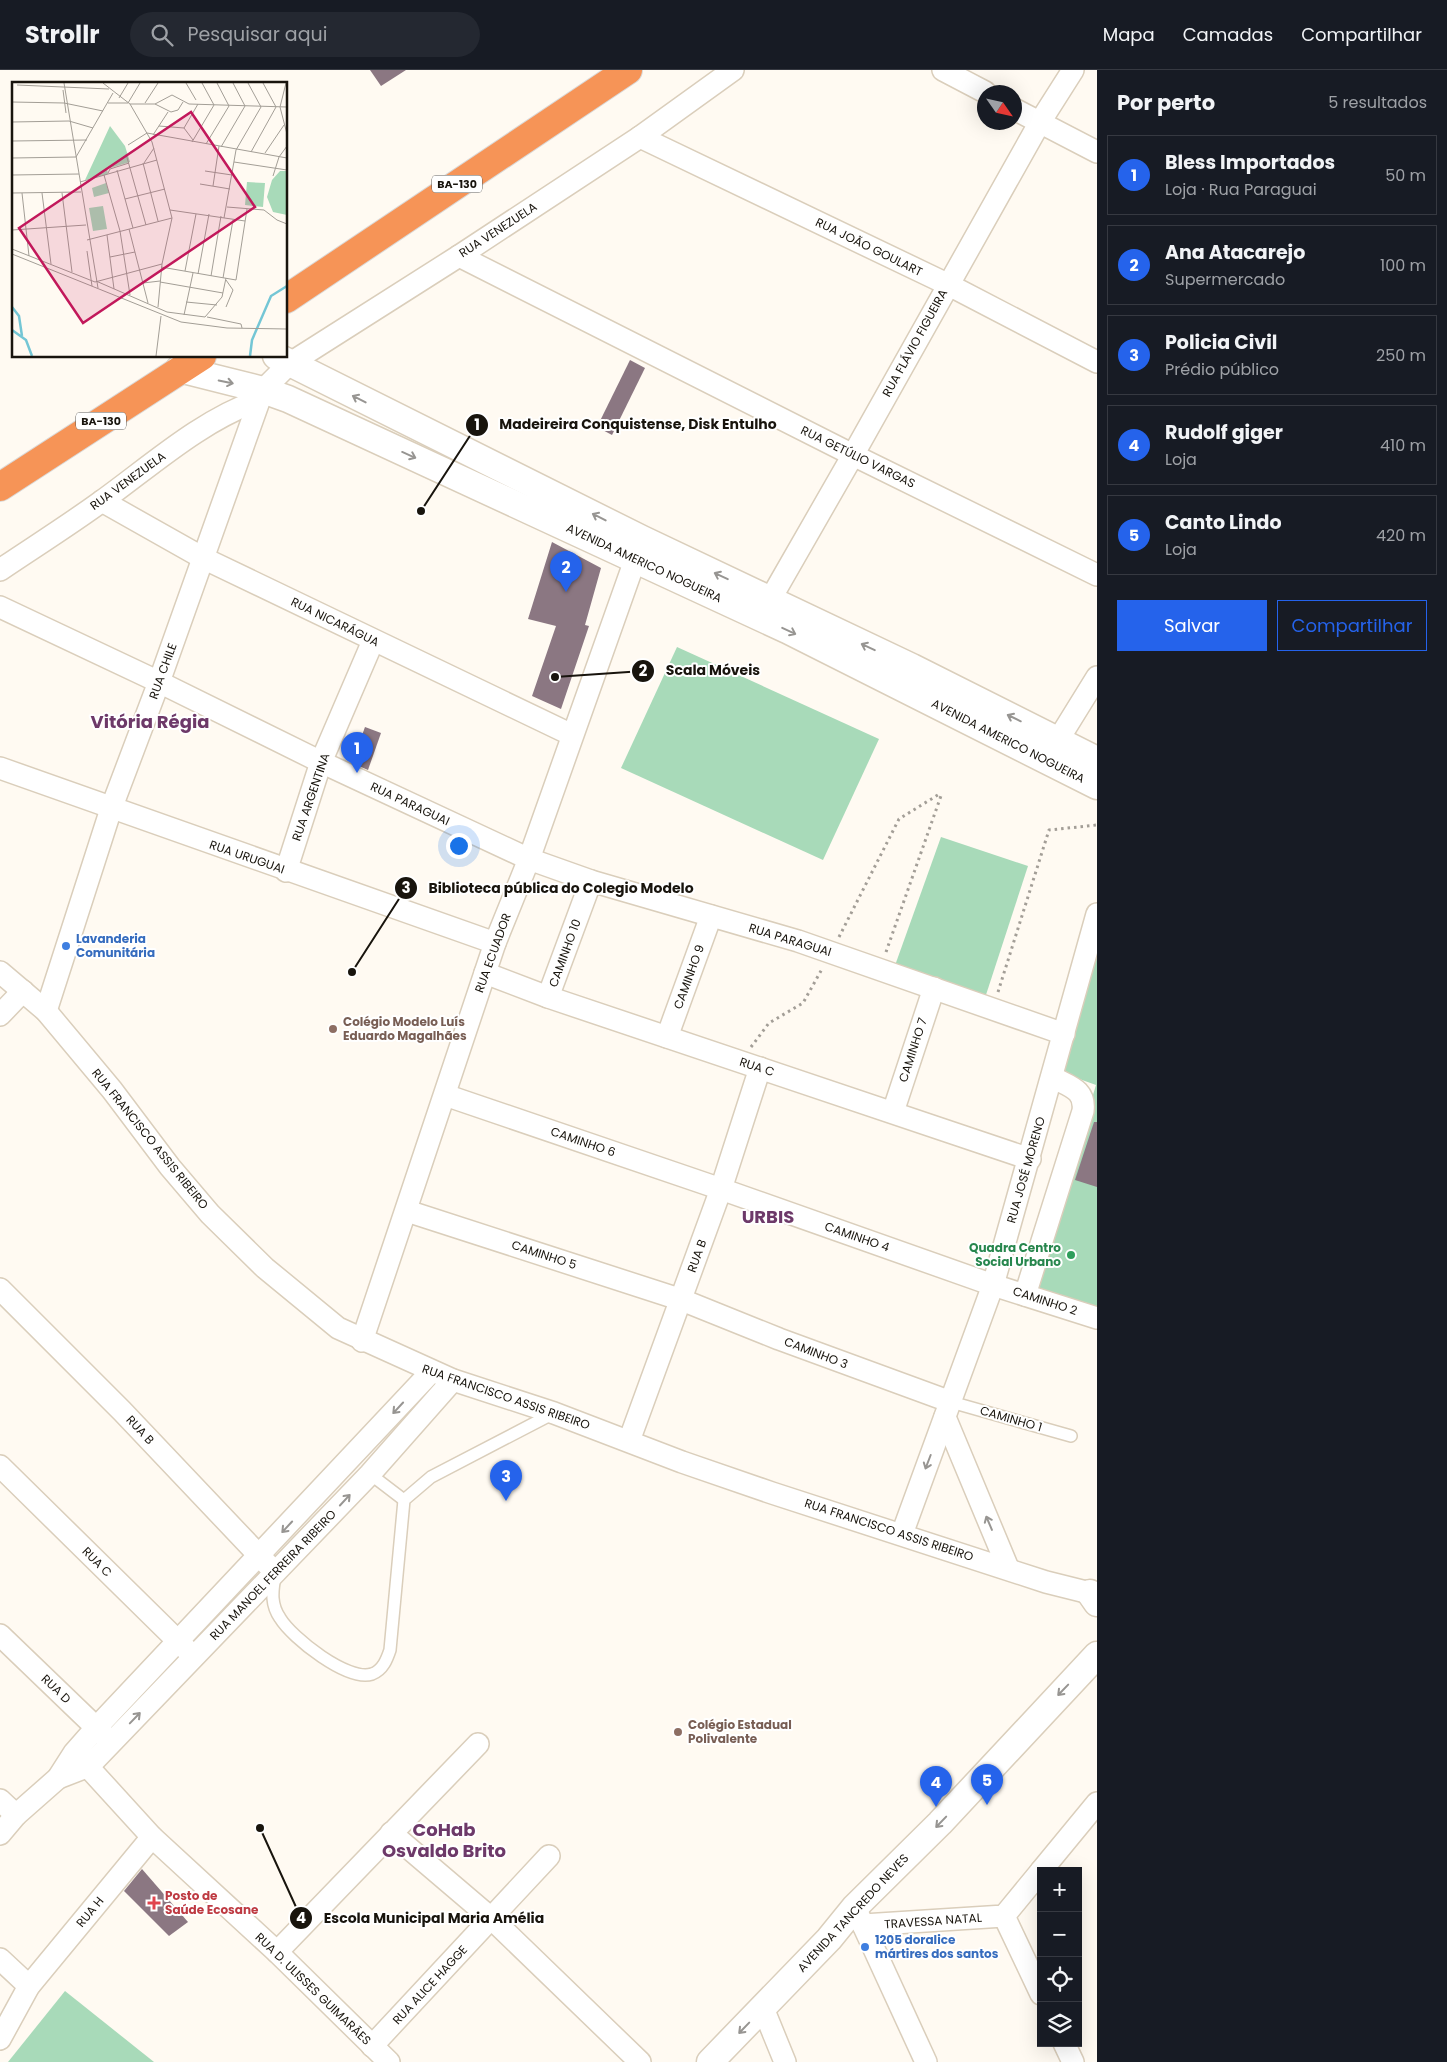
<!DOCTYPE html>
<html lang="pt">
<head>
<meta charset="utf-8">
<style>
	:root { --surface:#171b24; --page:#242831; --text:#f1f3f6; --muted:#9ea1a6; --line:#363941; --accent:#2563eb }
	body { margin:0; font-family:Poppins,sans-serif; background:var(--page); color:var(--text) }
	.controls { position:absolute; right:15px; bottom:15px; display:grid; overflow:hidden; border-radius:0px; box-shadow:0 5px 20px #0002 }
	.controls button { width:45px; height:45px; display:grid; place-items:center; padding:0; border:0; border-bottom:1px solid var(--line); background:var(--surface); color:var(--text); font:25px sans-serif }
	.compass { position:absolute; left:977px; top:15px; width:45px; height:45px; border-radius:50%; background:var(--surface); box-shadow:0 5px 20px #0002; rotate:124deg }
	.you { position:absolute; left:458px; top:775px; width:18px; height:18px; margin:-12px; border:4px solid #fff; border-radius:50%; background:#1a73e8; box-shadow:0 0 0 8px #1a73e833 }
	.badge { display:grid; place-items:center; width:32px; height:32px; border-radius:50%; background:var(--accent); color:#fff; font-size:16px; font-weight:700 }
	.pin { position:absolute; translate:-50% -41px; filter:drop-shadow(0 1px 2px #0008) }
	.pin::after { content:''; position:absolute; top:26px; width:18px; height:15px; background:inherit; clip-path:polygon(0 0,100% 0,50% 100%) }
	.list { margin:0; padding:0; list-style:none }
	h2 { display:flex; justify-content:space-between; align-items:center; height:65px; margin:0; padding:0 20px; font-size:21px }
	h2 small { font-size:16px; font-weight:400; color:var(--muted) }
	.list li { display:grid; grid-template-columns:32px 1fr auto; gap:15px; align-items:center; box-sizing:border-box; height:80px; margin:0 10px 10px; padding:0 10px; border:1px solid var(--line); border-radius:0px }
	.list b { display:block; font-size:19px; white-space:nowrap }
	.list p { margin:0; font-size:16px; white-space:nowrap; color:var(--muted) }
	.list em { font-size:16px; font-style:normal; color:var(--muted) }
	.actions { display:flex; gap:10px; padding:15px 20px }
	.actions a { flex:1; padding:11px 0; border:1px solid var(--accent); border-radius:0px; text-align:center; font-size:18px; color:var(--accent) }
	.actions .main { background:var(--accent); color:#fff }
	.icon { flex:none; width:28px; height:28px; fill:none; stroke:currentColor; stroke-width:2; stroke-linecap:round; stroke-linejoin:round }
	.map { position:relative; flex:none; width:1097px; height:1992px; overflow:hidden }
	header { display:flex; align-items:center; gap:30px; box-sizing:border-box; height:70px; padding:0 25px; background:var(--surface); border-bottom:1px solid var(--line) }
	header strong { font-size:24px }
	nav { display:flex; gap:28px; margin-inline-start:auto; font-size:18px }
	.search { width:350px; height:45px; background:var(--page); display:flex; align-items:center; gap:12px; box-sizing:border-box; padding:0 18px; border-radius:28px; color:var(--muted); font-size:19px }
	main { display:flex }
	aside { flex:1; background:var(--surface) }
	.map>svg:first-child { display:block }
</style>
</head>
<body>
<header>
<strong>Strollr</strong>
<div class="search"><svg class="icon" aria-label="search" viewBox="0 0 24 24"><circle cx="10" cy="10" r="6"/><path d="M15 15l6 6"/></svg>Pesquisar aqui</div>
<nav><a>Mapa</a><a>Camadas</a><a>Compartilhar</a></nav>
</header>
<main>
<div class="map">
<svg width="1097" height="1992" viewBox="0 0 1097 1992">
	<rect width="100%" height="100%" fill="#fffaf2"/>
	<g fill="#a8dab9">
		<polygon points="677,577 879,669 823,790 621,698"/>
		<polygon points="941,767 1028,796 983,934 893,901"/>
		<polygon points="1097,851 1097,1259 1028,1238 1096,1015 1046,997"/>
		<polygon points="65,1921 154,1992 8,1992"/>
	</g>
	<g fill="#8b7782">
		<polygon points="370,0 406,0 381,16"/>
		<polygon points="630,290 645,298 612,365 597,357"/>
		<polygon points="552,472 601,498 585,555 589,556 561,639 532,626 556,556 528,549"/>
		<polygon points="365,657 381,663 368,700 352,693"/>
		<polygon points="1094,1052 1097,1052 1097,1117 1075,1110"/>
		<polygon points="142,1799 188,1852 169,1866 124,1821"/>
	</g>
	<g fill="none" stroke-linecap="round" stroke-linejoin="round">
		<defs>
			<g id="service">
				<polyline points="951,1332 1071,1366"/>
				<polyline points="370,1404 404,1430"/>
				<path d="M 275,1507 C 272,1522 271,1535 280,1548 C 292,1568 348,1612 372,1604 C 383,1600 387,1589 390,1580 L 404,1430 L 431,1407 L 554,1343"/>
			</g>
			<g id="minor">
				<polyline points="943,0 985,22"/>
				<polyline points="1014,39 1097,82"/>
				<polyline points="640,67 947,214 1097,292"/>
				<polyline points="459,186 853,385 1097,505"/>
				<polyline points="102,431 203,488 572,665"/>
				<path d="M 0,500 C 34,477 69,455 102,431 C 152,395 200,351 259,330"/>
				<polyline points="0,537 159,612 321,692 529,789 591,811 798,871 1064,964"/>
				<polyline points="763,542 853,385 1040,52 1073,0"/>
				<polyline points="1050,683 1097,607"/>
				<polyline points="0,698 495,873"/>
				<polyline points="286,801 321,692 373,571"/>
				<polyline points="0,902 46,941 112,1020 170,1097 210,1144 265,1198 338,1258 453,1310 554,1343 682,1392 772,1423 1046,1512 1090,1523"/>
				<polyline points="485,903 548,927 1030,1089"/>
				<polyline points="548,927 591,811"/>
				<polyline points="46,941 111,739 159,612 263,320 289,294 459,186 640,67 733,0"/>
				<polyline points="0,945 23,921"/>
				<polyline points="667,967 711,846"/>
				<polyline points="445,1025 721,1119 993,1215 1097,1248"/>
				<polyline points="893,1042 934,918"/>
				<polyline points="407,1141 682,1230 779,1269 951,1332"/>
				<polyline points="0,1219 122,1341 269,1496"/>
				<path d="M 1025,1225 L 1083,1041 C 1086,1019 1068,1016 1052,1007"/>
				<polyline points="362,1271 495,873 529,789 640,476"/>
				<polyline points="945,1347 1008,1498"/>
				<polyline points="629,1371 721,1119 760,998"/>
				<polyline points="0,1396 189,1582"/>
				<polyline points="902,1464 993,1215 1097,844"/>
				<polyline points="0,1565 106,1667"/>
				<polyline points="79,1687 152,1767 277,1882 389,1992"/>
				<polyline points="58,1708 89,1696 370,1404 453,1310"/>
				<polyline points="0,1730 16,1745"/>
				<polyline points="391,1763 492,1849 640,1992"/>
				<polyline points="0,1764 16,1745 58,1708 74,1683 96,1658 431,1302"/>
				<polyline points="1041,1801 1097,1733"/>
				<polyline points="858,1844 926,1992"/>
				<polyline points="1004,1846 1041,1924"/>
				<polyline points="863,1855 1004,1846 1041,1801"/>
				<polyline points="277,1882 478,1674"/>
				<polyline points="0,1889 29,1916"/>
				<polyline points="763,1938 785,1992"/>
				<polyline points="0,1969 29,1916 152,1767"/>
				<polyline points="1064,1973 1073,1992"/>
				<polyline points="372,1976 549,1786"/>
			</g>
			<g id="tertiary">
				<polyline points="276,286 642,469 912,597 1097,690"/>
				<polyline points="179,299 263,320 288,329 787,560 1097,716"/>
				<polyline points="1090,1523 1097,1533"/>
				<polyline points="710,1992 829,1869 855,1837 940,1753 1097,1585"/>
			</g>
			<g id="trunk">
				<polyline points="286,229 628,0"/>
				<polyline points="0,417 202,286"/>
			</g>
		</defs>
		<use href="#service" stroke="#dacebb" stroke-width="14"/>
		<use href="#minor" stroke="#dacebb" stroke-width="24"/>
		<use href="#tertiary" stroke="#dacebb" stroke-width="29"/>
		<use href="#trunk" stroke="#dad9d8" stroke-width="30"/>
		<g stroke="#a39e97" stroke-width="3" stroke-dasharray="2.5 4" stroke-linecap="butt">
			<polyline points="839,867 899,749 941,723"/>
			<polyline points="886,882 942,723"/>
			<polyline points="998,922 1049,760 1097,755"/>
			<polyline points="751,977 769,953 803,933 822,899"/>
		</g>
		<use href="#service" stroke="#fff" stroke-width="11"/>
		<use href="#minor" stroke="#fff" stroke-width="21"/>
		<use href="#tertiary" stroke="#fff" stroke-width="26"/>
		<use href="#trunk" stroke="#f69457" stroke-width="28"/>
	</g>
	<defs><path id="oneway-shaft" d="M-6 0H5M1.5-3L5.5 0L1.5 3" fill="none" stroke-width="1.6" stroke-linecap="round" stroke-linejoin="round" transform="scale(1.25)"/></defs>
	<g stroke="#979592">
		<use href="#oneway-shaft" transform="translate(226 312) rotate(12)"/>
		<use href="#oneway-shaft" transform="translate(359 329) rotate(-153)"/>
		<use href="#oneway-shaft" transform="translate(409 385) rotate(24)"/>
		<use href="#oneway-shaft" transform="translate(599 447) rotate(-153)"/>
		<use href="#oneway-shaft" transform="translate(721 506) rotate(-155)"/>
		<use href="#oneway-shaft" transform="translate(789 561) rotate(25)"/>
		<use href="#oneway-shaft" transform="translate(868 577) rotate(-155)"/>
		<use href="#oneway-shaft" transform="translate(1014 648) rotate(-154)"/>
		<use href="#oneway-shaft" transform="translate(398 1338) rotate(133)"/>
		<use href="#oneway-shaft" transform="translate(928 1392) rotate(111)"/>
		<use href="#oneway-shaft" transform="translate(345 1430) rotate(-47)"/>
		<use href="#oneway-shaft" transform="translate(989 1453) rotate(-113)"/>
		<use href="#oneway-shaft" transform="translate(287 1457) rotate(133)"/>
		<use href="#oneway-shaft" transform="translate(1063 1620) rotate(134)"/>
		<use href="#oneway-shaft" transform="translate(135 1648) rotate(-46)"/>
		<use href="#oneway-shaft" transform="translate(941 1752) rotate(134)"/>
		<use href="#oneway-shaft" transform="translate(744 1958) rotate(134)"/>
	</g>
	<g fill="#3f7fe0" stroke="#fff" stroke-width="2">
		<circle cx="66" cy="876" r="5"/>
		<circle cx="865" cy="1877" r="5"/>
	</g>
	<g fill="#8d6e63" stroke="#fff" stroke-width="2">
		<circle cx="333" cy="959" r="5"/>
		<circle cx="678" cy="1662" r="5"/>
	</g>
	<circle fill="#2e9e5b" stroke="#fff" stroke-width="2" cx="1071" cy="1185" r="5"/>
	<path fill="#e0444e" stroke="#fff" stroke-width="2" d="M151.5 1825.5h5v5h5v5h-5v5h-5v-5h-5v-5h5z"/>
	<g text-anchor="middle" stroke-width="4" stroke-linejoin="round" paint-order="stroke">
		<g fill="#fff" stroke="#5d5a56" stroke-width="1">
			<rect x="432" y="105.5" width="50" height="17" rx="4"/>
			<rect x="76" y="342.5" width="50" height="17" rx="4"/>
		</g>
		<g font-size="11" font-weight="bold" fill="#18140d">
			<text x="457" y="118">BA-130</text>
			<text x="101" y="355">BA-130</text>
		</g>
		<g font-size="12" fill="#18140d" stroke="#fff">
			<text transform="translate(498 160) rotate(-33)" y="4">RUA VENEZUELA</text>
			<text transform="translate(869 177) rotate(26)" y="4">RUA JOÃO GOULART</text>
			<text transform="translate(915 273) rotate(-61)" y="4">RUA FLÁVIO FIGUEIRA</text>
			<text transform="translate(858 387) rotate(26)" y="4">RUA GETÚLIO VARGAS</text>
			<text transform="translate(128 411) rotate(-36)" y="4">RUA VENEZUELA</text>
			<text transform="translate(644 493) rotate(25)" y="4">AVENIDA AMERICO NOGUEIRA</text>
			<text transform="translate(335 552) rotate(26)" y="4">RUA NICARÁGUA</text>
			<text transform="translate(163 601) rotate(-70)" y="4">RUA CHILE</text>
			<text transform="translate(1008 671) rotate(27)" y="4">AVENIDA AMERICO NOGUEIRA</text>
			<text transform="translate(311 727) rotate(-71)" y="4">RUA ARGENTINA</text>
			<text transform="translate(410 734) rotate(25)" y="4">RUA PARAGUAI</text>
			<text transform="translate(247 787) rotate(19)" y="4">RUA URUGUAI</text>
			<text transform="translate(790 870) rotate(17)" y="4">RUA PARAGUAI</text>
			<text transform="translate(493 883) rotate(-70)" y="4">RUA ECUADOR</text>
			<text transform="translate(565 883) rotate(-70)" y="4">CAMINHO 10</text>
			<text transform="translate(689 907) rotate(-70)" y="4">CAMINHO 9</text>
			<text transform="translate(913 980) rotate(-72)" y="4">CAMINHO 7</text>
			<text transform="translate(757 997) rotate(18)" y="4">RUA C</text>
			<text transform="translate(150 1069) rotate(51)" y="4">RUA FRANCISCO ASSIS RIBEIRO</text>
			<text transform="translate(583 1072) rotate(19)" y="4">CAMINHO 6</text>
			<text transform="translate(1026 1100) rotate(-74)" y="4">RUA JOSÉ MORENO</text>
			<text transform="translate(857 1167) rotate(19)" y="4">CAMINHO 4</text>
			<text transform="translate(544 1185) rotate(18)" y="4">CAMINHO 5</text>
			<text transform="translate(697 1186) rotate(-70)" y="4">RUA B</text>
			<text transform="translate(1045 1231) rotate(18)" y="4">CAMINHO 2</text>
			<text transform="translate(816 1283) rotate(21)" y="4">CAMINHO 3</text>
			<text transform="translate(506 1327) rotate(19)" y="4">RUA FRANCISCO ASSIS RIBEIRO</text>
			<text transform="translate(1011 1349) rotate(16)" y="4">CAMINHO 1</text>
			<text transform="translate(140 1360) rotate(47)" y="4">RUA B</text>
			<text transform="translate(889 1460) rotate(18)" y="4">RUA FRANCISCO ASSIS RIBEIRO</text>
			<text transform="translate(97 1492) rotate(45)" y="4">RUA C</text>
			<text transform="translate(273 1505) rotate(-46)" y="4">RUA MANOEL FERREIRA RIBEIRO</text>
			<text transform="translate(56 1619) rotate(44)" y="4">RUA D</text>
			<text transform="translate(90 1842) rotate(-51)" y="4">RUA H</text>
			<text transform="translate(853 1843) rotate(-47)" y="4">AVENIDA TANCREDO NEVES</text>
			<text transform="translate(933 1851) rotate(-4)" y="4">TRAVESSA NATAL</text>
			<text transform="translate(430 1915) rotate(-47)" y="4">RUA ALICE HAGGE</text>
			<text transform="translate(313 1919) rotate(44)" y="4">RUA D. ULISSES GUIMARÃES</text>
		</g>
		<g font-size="12" font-weight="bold" fill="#366cbe" stroke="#fff" text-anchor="start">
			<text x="76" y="873">Lavanderia<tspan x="76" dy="14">Comunitária</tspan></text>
			<text x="875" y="1874">1205 doralice<tspan x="875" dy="14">mártires dos santos</tspan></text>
		</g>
		<g font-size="12" font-weight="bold" fill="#785e54" stroke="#fff" text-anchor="start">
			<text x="343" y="956">Colégio Modelo Luís<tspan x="343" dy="14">Eduardo Magalhães</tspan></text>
			<text x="688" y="1659">Colégio Estadual<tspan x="688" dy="14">Polivalente</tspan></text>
		</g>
		<g font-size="12" font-weight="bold" fill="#27864d" stroke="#fff" text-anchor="end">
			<text x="1061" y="1182">Quadra Centro<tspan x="1061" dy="14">Social Urbano</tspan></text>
		</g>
		<g font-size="12" font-weight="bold" fill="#be3a42" stroke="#fff" text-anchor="start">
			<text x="165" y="1830">Posto de<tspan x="165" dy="14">Saúde Ecosane</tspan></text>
		</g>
		<g font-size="18" font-weight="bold" fill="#6d3969" stroke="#fff">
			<text x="150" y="658">Vitória Régia</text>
			<text x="768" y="1153">URBIS</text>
			<text x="444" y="1766">CoHab<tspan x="444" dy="21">Osvaldo Brito</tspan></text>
		</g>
	</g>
	<g transform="translate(12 12)">
		<rect width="275" height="275" fill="#fffaf2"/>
		<path d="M 98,44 L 113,64 L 118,80 L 95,87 L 96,92 L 73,98 ZM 268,89 L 275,89 L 275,133 L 261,130 L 255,115 L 260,98 ZM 235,100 L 253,101 L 251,125 L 233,123 ZM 94,101 L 97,111 L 82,115 L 80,106 ZM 91,124 L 95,147 L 81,149 L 77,126 Z" fill="#a8dab9"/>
		<path fill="none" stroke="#74c6d5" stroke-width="2.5" d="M 0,225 L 7,234 L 10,254M 0,248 L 14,258 L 20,274M 238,274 L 240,258 L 259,214 L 275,204"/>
		<path fill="none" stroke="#a39e96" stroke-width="1" d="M 52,1 L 86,206M 91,1 L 118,22 L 143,22 L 159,30 L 166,28 L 171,20M 174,1 L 184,18M 274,1 L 268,25 L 275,52M 5,3 L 97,7M 51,8 L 54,31M 107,16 L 116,1M 0,20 L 52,21 L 91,29M 96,21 L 116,21M 116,21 L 128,1M 133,21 L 146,1M 118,22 L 140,60 L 160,136 L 150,182 L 146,225M 143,22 L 160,13 L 177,22 L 275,25M 0,40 L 57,39 L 81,46M 147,44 L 172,46 L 181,58M 172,46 L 186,22M 135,51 L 275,76M 141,53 L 156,30M 0,59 L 75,58M 180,60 L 202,23 L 190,1M 194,62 L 217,24 L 205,1M 116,63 L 135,51M 209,65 L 233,24 L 221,1M 239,70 L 264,25 L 251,1M 253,71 L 272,43M 114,72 L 134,143M 0,76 L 64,75 L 101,11M 222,80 L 275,88M 131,81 L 146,139M 132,81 L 142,66M 105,88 L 121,146M 193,89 L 220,93M 96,91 L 98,87 L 117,81M 0,93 L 67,92M 92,93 L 108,149 L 118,213M 261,94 L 267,75 L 275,64M 68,100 L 145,78M 188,102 L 218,107M 201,104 L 207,64M 0,111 L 69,110M 10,111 L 17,174M 30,111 L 39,182M 50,111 L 60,190M 113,117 L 153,107M 215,125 L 252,128 L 265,138 L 275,142M 158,128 L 233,139M 212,136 L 224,68 L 249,25 L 236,1M 117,147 L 136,221M 0,148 L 74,143M 95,153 L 102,207M 75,158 L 160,136M 0,167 L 83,200 L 150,182M 75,169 L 80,204M 0,172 L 169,240 L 215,246 L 275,247M 98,175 L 123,170M 149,185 L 224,198 L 235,127M 173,189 L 184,132M 186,192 L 197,132M 199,194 L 209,134M 211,196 L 221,138M 214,198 L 221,208 L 214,225M 84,199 L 155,230 L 193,235 L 210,215 L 214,196M 148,200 L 211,211M 131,201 L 148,199M 174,220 L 205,223M 172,233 L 181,191M 195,235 L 229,242 L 230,246M 144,274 L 149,234"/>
		<path fill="#c2185b" fill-opacity="0.15" stroke="#c2185b" stroke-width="2.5" d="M 179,30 L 243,125 L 71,241 L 7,146 Z"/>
		<rect width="275" height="275" fill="none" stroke="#18140d" stroke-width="2.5"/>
	</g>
	<path fill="none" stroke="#18140d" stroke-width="2" d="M421 441L477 355M555 607L643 601M352 902L406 818M260 1758L301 1848"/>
	<g fill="#18140d" stroke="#fff" stroke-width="2">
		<circle cx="421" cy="441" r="5"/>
		<circle cx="555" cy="607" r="5"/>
		<circle cx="352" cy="902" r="5"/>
		<circle cx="260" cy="1758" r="5"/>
		<circle cx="477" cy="355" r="12"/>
		<circle cx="643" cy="601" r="12"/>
		<circle cx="406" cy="818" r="12"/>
		<circle cx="301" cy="1848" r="12"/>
	</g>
	<g font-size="15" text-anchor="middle" font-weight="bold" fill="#fff">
		<text x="477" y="360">1</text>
		<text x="643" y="606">2</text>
		<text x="406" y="823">3</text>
		<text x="301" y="1853">4</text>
	</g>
	<g font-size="14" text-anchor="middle" font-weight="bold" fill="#18140d" stroke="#fff" stroke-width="4" stroke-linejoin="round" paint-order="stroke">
		<text x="638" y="359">Madeireira Conquistense, Disk Entulho</text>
		<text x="713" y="605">Scala Móveis</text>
		<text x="561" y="823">Biblioteca pública do Colegio Modelo</text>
		<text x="434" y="1853">Escola Municipal Maria Amélia</text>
	</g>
</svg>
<div class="controls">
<button>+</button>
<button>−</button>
<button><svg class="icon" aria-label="locate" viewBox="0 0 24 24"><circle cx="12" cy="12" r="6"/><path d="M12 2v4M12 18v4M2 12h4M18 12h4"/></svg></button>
<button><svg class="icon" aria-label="layers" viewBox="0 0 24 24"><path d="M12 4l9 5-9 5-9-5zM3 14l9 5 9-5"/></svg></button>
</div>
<svg class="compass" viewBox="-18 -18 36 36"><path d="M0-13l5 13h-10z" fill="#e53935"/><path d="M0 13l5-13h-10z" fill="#9ea1a6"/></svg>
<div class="you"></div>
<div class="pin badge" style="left:357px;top:703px">1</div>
<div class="pin badge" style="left:566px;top:522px">2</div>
<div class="pin badge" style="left:506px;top:1431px">3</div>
<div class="pin badge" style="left:936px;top:1737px">4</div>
<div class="pin badge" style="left:987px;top:1735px">5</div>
</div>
<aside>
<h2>Por perto<small>5 resultados</small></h2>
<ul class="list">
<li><span class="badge">1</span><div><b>Bless Importados</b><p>Loja · Rua Paraguai</p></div><em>50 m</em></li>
<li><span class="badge">2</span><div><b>Ana Atacarejo</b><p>Supermercado</p></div><em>100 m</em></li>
<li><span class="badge">3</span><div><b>Policia Civil</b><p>Prédio público</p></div><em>250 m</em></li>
<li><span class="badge">4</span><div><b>Rudolf giger</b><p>Loja</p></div><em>410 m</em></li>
<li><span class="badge">5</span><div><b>Canto Lindo</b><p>Loja</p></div><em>420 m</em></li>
</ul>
<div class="actions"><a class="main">Salvar</a><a>Compartilhar</a></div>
</aside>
</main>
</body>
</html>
